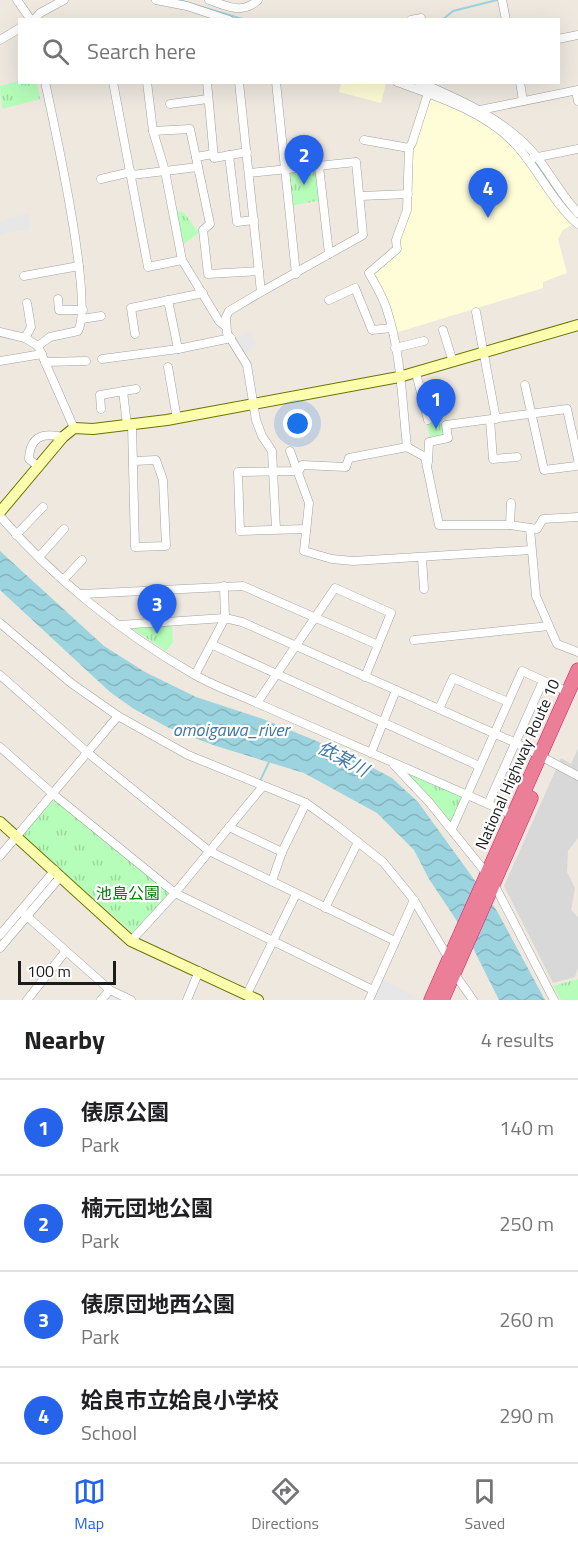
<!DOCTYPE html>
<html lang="en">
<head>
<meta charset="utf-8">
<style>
	:root { --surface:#fff; --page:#f2f2f2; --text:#202124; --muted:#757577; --line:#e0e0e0; --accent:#2563eb }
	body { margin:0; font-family:"Titillium Web","Noto Sans JP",sans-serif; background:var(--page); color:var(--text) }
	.scale { position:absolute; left:18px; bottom:15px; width:98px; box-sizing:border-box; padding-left:6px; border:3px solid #1b1b1b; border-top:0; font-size:16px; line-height:21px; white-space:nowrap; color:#1b1b1b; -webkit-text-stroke:4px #fff; paint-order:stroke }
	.you { position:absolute; left:298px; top:424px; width:21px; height:21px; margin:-15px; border:4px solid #fff; border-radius:50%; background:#1a73e8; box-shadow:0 0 0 9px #1a73e833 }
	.badge { display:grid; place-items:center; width:39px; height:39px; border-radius:50%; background:var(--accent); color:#fff; font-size:20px; font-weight:700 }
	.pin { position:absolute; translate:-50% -50px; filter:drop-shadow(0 2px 3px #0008) }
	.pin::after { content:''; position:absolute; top:32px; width:21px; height:18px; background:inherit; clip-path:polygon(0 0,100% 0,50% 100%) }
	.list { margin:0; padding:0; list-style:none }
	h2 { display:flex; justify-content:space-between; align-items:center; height:78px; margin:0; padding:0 24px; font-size:26px }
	h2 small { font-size:20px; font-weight:400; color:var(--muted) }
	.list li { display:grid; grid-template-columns:39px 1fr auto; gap:18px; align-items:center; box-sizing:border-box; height:96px; padding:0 24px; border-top:2px solid var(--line) }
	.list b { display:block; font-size:22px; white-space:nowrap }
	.list p { margin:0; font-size:20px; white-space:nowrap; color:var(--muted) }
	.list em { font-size:20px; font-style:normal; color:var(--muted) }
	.icon { flex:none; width:33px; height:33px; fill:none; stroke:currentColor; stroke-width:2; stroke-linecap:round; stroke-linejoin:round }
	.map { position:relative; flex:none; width:578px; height:1000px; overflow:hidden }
	.search { position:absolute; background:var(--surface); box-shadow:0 6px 24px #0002; left:18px; right:18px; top:18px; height:66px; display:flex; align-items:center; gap:15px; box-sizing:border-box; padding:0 21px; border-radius:0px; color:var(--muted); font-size:22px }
	.sheet { height:462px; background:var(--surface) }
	nav { display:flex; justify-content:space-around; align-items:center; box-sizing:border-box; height:84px; border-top:2px solid var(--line); background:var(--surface); font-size:16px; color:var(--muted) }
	nav a { display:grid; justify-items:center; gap:3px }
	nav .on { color:var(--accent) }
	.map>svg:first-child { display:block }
</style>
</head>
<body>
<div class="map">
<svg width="578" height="1000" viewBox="0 0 578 1000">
	<defs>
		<pattern id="park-tufts" width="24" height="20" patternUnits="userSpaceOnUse" patternTransform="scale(1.5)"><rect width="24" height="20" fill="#b6fdb9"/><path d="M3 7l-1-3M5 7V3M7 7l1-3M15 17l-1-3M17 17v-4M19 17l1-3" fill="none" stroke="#9cd89e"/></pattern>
		<pattern id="water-waves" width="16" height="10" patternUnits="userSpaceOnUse" patternTransform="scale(1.5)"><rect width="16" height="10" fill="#9bd3df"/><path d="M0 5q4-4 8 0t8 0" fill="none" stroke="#85b5bf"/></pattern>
	</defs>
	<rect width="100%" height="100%" fill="#eee8df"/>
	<polygon fill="#d9d8d8" points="578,748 578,838 568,851 567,872 575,888 571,910 578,917 578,968 575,977 553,983 504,886 561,758 571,764"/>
	<g fill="#fffdd7">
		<polygon points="341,83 341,82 386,83 381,103 339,92"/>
		<polygon points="429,97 486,124 512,144 573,224 563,230 558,239 567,273 543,282 543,288 395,333 373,273 401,251 400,238 412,156"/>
	</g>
	<g fill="url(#park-tufts)">
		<polygon points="19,81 37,83 40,99 2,109 0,86"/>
		<polygon points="319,166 323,200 289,206 284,169"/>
		<polygon points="176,210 184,213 199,233 182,245"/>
		<polygon points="442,419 444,436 430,438 427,422"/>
		<polygon points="172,625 173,642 166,651 130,627"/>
		<polygon points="408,771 461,795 463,799 453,822 450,823 406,773"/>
		<polygon points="55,798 170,894 134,934 22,837"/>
		<polygon points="578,979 578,1000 561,1000 553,986"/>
	</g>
	<g fill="#e7e7e7">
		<polygon points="30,213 29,231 14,231 0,235 0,221"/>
		<polygon points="249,331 258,345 245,353 236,339"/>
		<polygon points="379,978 422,1000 369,1000"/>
	</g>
	<polygon fill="url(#water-waves)" points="0,551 104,646 145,672 196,697 263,719 343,752 392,778 418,802 497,911 545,1000 499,1000 467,936 429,879 414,850 377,813 304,773 216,746 169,728 134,709 110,692 0,590"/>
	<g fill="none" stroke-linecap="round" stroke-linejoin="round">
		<g stroke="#9bd3df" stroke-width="2">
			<polyline points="179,0 246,20"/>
			<polyline points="442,20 453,11 497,0"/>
			<polyline points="534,161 578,219"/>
			<polyline points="260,781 269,762"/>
		</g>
		<defs>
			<g id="street">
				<polyline points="17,0 31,20"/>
				<polyline points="156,0 187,6 229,20"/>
				<path d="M 209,0 C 227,6 242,15 258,0"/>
				<polyline points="502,0 506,20"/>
				<polyline points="34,20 40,13 64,0"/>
				<polyline points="411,20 421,18"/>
				<polyline points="558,39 578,35"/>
				<polyline points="0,40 20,28"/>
				<polyline points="113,82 148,267 182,260"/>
				<polyline points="147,82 153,131 165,171 182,260 219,321 225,326"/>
				<polyline points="207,82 214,158 247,152"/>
				<polyline points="239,82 261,292"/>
				<polyline points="276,82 296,274"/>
				<path d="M 397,82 C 436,96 486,112 515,144 C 537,167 554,205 578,224"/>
				<path d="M 419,82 C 461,100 507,120 537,157 C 551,175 562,196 578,213"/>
				<polyline points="520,82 523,101"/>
				<polyline points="576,91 578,101"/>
				<polyline points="170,104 208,99"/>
				<polyline points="480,110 578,90"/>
				<polyline points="153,131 190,129 210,224 203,230 208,274 259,271"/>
				<polyline points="364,140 409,148"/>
				<polyline points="229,155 237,222 254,220"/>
				<polyline points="196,157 213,154"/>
				<polyline points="533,158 578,149"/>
				<polyline points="319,166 329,254"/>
				<polyline points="249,173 356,162 363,235 261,292 229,311 226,317 227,333 247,365 256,420 262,436 272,451 276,529"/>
				<polyline points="132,175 198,167"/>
				<polyline points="101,179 131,172"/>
				<polyline points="361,196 408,194"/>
				<polyline points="24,276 79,266"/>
				<polyline points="58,299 59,310 83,310"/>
				<polyline points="329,300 355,288 372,330 391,328"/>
				<polyline points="476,312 496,419"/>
				<polyline points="82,319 101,316"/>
				<polyline points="443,330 453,362"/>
				<polyline points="0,332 25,338 38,346 74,428"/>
				<polyline points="135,334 131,308 203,293"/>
				<polyline points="25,338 31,327 27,303"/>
				<path d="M 38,346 L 50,337 L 78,331 C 94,302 54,124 45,82"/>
				<polyline points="395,348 424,341"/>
				<polyline points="178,349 231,338"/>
				<polyline points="102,359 178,349 168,300"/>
				<polyline points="0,361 42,354"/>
				<polyline points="45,362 86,361"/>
				<polyline points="168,367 177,419"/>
				<polyline points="416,373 428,420"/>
				<polyline points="525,385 544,470 576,466 578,463"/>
				<polyline points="123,391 127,425"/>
				<polyline points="101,409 100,395 136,389"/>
				<polyline points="490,420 493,459 517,457"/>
				<polyline points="132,425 135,547 166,546 163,480 156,460 134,461"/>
				<path d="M 407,447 C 402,401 401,351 386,307 C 382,295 375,284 369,273 L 397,249 L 396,240 L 407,210 L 409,148 L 412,143 L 428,93"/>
				<polyline points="290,451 309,503 304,551 332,559 353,561 531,550"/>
				<polyline points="428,462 429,442 448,438 446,425 567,409 578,459"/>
				<path d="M 39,467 L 29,459 C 30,437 42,432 63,437"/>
				<path d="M 0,516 C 53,578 123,634 195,675 C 214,686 237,694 257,703"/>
				<polyline points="510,525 511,503"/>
				<polyline points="530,528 536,596 557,644 578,652"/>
				<polyline points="306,529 240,531 238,472 299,471 302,465 346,467 349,458 407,447 425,457 439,525 510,525 537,529 543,519 578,517"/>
				<polyline points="16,535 43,507"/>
				<polyline points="39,557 64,529"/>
				<polyline points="422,558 424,589"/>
				<polyline points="64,579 82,560"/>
				<polyline points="82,594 243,586 378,645"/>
				<polyline points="0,623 71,683 118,716 188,755 306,803 335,824 383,862 397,879 414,900 449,959"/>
				<polyline points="119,625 225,618 242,622 516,743 578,776"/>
				<polyline points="414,640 549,626"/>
				<polyline points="213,645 479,766"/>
				<polyline points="0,675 88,753 209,851 395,941"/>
				<polyline points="195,675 225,618 224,586"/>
				<polyline points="365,677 391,613 335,588 257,703 513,815"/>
				<polyline points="439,709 453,678 508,702"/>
				<polyline points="0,747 53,794 175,893 373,990"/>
				<polyline points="371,753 396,690"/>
				<polyline points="394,765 429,802 487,874"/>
				<polyline points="488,804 543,681"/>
				<polyline points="229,827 282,852"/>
				<polyline points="452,829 522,671 568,692"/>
				<polyline points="0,856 118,716"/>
				<polyline points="272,881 282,852 306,803"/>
				<polyline points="494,884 554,1000"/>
				<polyline points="325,908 358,842"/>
				<polyline points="21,911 110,990 131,1000"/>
				<polyline points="0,935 55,870"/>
				<polyline points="131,941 175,893 263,786"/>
				<polyline points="0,948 61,876"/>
				<polyline points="454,973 473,1000"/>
				<polyline points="247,994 296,894"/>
				<polyline points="27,1000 65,952"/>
				<polyline points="101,1000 110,990"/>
				<polyline points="187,1000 199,971"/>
				<polyline points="369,1000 414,900"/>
			</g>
			<g id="secondary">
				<polyline points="0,512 63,437 74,428 93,429 167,420 399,377 578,325"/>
				<polyline points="0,822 131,941 258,1000"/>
			</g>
			<g id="highway">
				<polyline points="431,1000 578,670"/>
				<polyline points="442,1000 531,798"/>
			</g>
		</defs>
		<use href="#street" stroke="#a2a2a2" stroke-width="9"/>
		<use href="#secondary" stroke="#6c7400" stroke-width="12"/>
		<use href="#highway" stroke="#e11664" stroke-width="15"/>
		<use href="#street" stroke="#fff" stroke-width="8"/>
		<use href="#secondary" stroke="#fdfead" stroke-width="10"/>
		<use href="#highway" stroke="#ec7f98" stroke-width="14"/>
	</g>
	<g text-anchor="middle" stroke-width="4.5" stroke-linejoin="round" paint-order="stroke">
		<g font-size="16" fill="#1b1b1b" stroke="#fff">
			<text transform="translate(517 764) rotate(-66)" y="6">National Highway Route 10</text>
		</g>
		<g font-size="16" fill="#037f08" stroke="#fff">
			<text x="128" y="899">池島公園</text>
		</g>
		<g font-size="18" font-style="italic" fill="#3f78a8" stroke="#fff">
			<text x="231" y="736">omoigawa_river</text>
			<text transform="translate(343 759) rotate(28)" y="6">依某川</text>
		</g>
	</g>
</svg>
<div class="scale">100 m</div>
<div class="you"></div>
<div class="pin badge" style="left:436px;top:429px">1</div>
<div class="pin badge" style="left:304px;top:185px">2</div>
<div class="pin badge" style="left:157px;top:634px">3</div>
<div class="pin badge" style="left:488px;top:218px">4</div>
<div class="search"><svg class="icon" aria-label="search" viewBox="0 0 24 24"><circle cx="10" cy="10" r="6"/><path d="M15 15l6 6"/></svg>Search here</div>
</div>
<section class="sheet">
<h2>Nearby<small>4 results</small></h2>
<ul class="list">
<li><span class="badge">1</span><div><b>俵原公園</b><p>Park</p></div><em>140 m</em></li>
<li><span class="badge">2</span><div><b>楠元団地公園</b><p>Park</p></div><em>250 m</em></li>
<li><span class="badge">3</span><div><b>俵原団地西公園</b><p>Park</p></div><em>260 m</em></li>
<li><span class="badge">4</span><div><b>姶良市立姶良小学校</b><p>School</p></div><em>290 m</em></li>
</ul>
</section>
<nav>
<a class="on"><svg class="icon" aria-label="map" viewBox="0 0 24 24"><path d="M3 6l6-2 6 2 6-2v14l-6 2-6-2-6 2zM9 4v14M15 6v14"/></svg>Map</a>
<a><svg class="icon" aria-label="directions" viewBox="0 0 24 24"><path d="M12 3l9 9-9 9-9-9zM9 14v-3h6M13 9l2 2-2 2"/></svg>Directions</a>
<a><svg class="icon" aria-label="saved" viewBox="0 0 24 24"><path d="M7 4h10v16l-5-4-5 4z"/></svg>Saved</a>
</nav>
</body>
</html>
